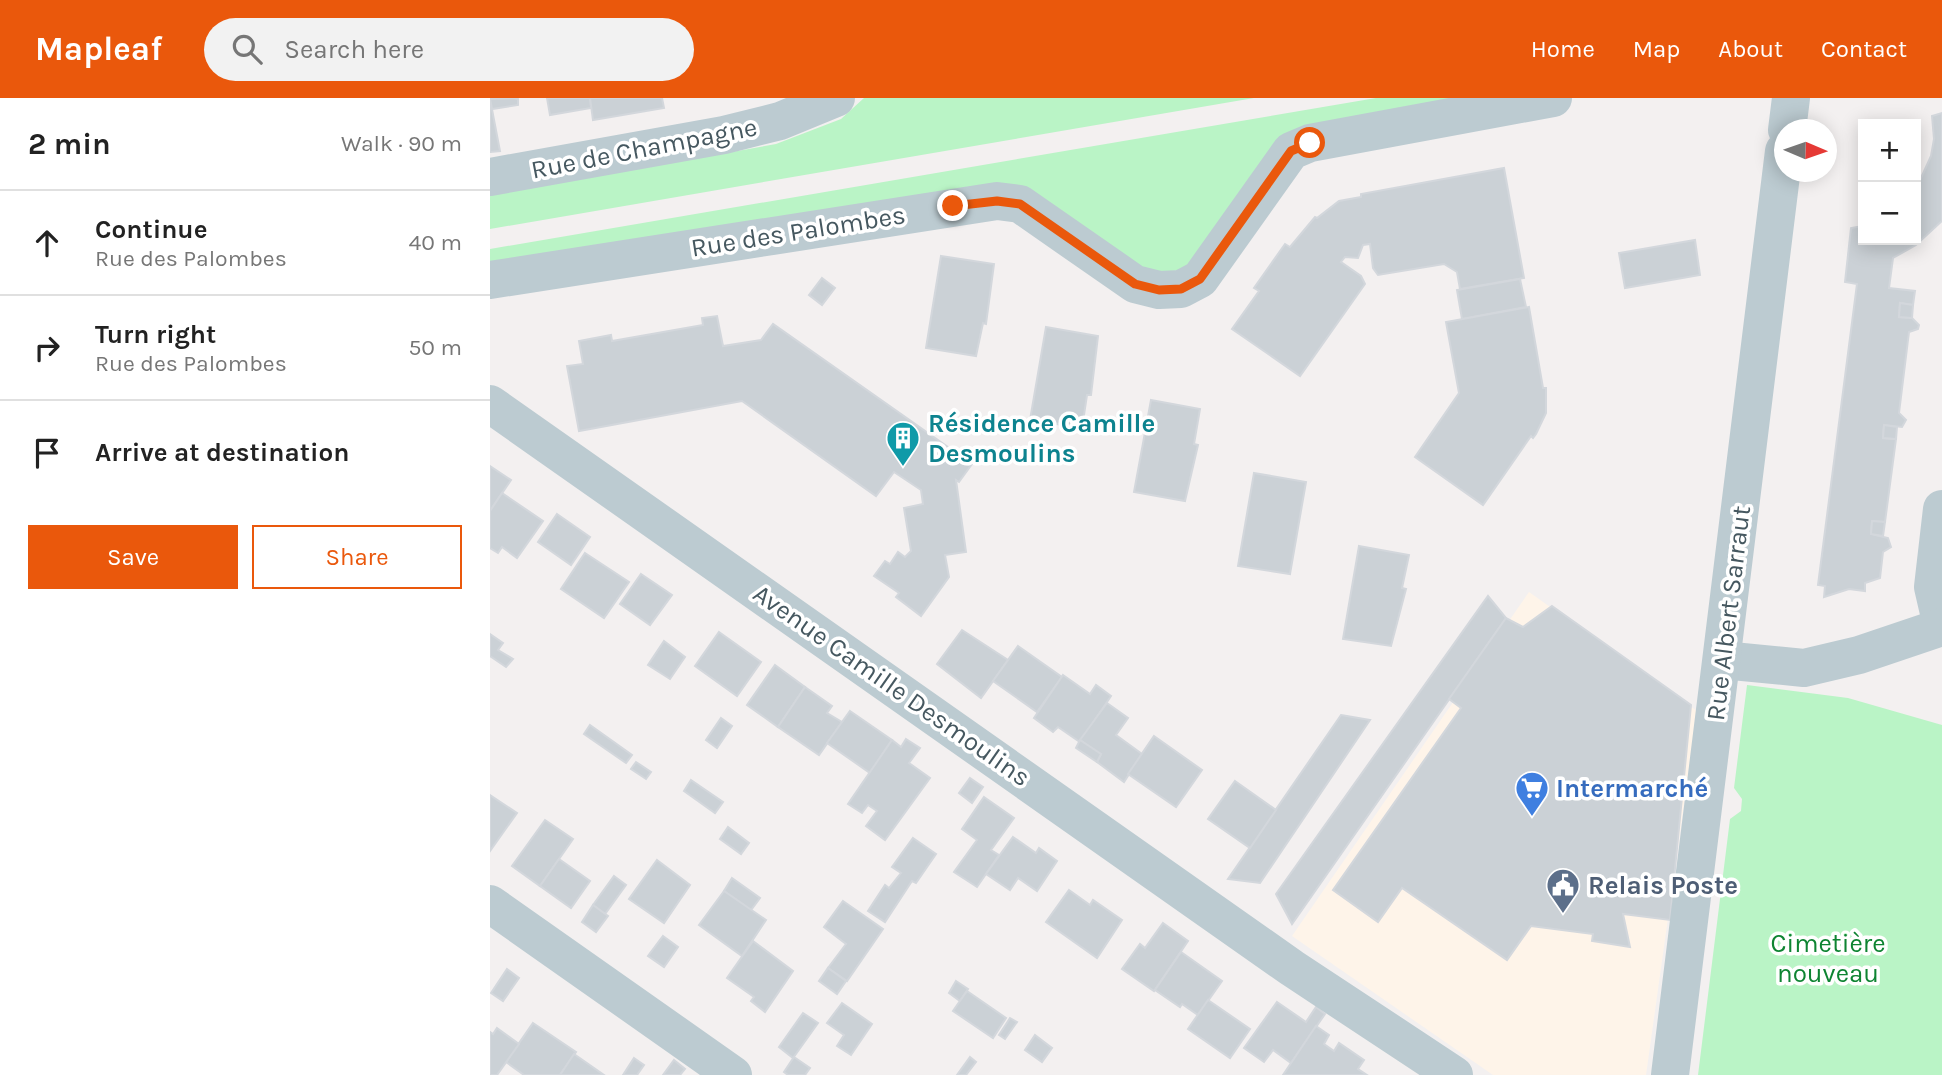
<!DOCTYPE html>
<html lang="en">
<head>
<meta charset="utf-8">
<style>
	:root { --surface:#fff; --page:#f2f2f2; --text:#222; --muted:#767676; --line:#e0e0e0; --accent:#ea580c }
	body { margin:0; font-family:Karla,sans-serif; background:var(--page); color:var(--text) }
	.controls { position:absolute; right:21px; top:21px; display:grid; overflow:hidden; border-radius:0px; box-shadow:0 4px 18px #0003 }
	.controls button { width:63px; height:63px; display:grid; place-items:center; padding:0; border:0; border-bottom:2px solid var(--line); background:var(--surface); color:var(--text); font:35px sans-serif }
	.compass { position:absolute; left:1284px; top:21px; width:63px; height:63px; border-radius:50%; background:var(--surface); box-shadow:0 4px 18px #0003; rotate:92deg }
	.stop { position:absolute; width:21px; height:21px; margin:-16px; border:5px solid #ea580c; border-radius:50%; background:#fff }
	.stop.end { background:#ea580c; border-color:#fff; box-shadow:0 2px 7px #0008 }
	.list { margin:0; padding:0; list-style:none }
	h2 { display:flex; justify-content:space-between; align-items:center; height:91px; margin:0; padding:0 28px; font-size:30px }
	h2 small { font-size:23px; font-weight:400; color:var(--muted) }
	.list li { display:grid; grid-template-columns:46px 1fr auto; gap:21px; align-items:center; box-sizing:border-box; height:105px; padding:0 28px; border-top:2px solid var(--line) }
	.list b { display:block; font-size:26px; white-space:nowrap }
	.list p { margin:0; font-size:23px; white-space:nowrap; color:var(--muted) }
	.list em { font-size:23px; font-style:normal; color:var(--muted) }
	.actions { display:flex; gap:14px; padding:21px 28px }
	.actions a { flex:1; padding:16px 0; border:2px solid var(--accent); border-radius:0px; text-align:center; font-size:24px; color:var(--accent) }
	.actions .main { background:var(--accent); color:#fff }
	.icon { flex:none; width:38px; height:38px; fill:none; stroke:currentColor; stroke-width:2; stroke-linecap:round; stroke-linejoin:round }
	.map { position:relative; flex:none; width:1452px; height:977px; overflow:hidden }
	header { display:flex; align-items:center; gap:42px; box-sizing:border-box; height:98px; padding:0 35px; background:var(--accent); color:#fff }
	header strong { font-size:33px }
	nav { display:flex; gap:38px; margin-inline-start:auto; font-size:24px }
	.search { width:490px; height:63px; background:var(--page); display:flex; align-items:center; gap:18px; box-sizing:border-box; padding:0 24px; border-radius:38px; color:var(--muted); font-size:26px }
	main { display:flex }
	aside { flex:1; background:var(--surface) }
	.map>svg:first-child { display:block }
</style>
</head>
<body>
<header>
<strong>Mapleaf</strong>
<div class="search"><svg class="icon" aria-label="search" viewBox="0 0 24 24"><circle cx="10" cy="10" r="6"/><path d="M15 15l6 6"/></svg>Search here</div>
<nav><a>Home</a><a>Map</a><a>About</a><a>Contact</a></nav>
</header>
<main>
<aside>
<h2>2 min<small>Walk · 90 m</small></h2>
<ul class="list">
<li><svg class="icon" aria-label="ahead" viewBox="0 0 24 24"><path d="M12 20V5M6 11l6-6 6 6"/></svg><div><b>Continue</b><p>Rue des Palombes</p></div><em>40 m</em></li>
<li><svg class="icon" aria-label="right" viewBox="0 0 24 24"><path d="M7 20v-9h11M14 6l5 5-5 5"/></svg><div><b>Turn right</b><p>Rue des Palombes</p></div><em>50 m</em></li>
<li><svg class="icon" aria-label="arrive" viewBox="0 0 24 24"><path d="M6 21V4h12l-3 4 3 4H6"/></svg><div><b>Arrive at destination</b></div></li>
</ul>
<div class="actions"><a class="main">Save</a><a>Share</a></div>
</aside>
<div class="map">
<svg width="1452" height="977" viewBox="0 0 1452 977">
	<rect width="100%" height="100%" fill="#f3f0f0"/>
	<polygon fill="#fef4e9" points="1039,494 1207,613 1156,977 1003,977 802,838"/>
	<g fill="#baf4c6">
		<polygon points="374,0 764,0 0,131 0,97 286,46 351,21"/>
		<polygon points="886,0 987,0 822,28 693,172 659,175 541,95 0,167 0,151"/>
		<polygon points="1257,587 1358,600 1452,627 1452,977 1208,977 1240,721 1251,713 1252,701 1244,690"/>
	</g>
	<g fill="#cbd1d6" stroke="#d3d7dc" stroke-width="2">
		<polygon points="0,0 8,0 0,1 10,53 0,54"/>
		<polygon points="23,0 28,1 28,7 2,11 0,1"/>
		<polygon points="57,0 100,0 101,10 60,17"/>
		<polygon points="100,0 172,0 174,10 103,22"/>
		<polygon points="1452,15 1452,123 1426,147 1403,160 1399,190 1425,193 1423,207 1410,205 1409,219 1422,220 1429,227 1428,231 1419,234 1409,315 1416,322 1412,329 1394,327 1393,340 1406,341 1395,424 1382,423 1381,436 1398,440 1401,449 1393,454 1390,480 1375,485 1375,493 1359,491 1334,499 1335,488 1328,487 1367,186 1355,184 1361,130 1373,128 1373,142 1426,142 1426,91 1441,58 1444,41 1442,18"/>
		<polygon points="1014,70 1034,180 970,191 967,174 954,166 888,177 883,170 880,146 873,147 868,160 855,159 851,164 871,178 875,186 810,278 742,231 769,193 764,190 795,146 800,149 825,119 827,120 849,103 871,99 871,96"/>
		<polygon points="1205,142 1210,177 1135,190 1129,155"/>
		<polygon points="451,158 504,166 496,226 493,225 486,258 436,250"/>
		<polygon points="332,180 345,190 332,207 319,197"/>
		<polygon points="1030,181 1036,209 972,221 967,192"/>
		<polygon points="1410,205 1423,207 1422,220 1409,219"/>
		<polygon points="1039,209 1053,290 1056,290 1056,315 1046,336 1043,340 1041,338 993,407 925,359 969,295 956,224"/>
		<polygon points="227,218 233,248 271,242 283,226 482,366 469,384 466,382 476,454 455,457 459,479 431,518 406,499 409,495 384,478 395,463 400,466 408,454 415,459 421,453 414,410 433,406 431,392 404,374 386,398 252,303 89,333 77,268 93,266 89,243 121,237 122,243 213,227 212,220"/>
		<polygon points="556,229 608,238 601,297 597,297 592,330 540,322"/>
		<polygon points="661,302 710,311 704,346 708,347 695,403 644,394"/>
		<polygon points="1394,327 1407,329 1406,341 1393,340"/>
		<polygon points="0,368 21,382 0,413"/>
		<polygon points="764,375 816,384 800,476 748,468"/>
		<polygon points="12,395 53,423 27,460 12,449 8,455 0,450 0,413"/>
		<polygon points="67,416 100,439 81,467 48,444"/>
		<polygon points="1382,423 1395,424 1393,438 1381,436"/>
		<polygon points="869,448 919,457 912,490 916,491 901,548 853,541"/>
		<polygon points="95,455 139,484 114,520 71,491"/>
		<polygon points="151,476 182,497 160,527 130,506"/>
		<polygon points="998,498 1016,520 802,826 786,796"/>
		<polygon points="1062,508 1201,607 1180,822 1133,816 1140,849 1102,843 1103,836 1041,828 1017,862 912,790 888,824 843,792 971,610 959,601 1016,520 1033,529"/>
		<polygon points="472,532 518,562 491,600 447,566"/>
		<polygon points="229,534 271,564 247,598 205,568"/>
		<polygon points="0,536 13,545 8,552 23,561 16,569 0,558"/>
		<polygon points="174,543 195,559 180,581 158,567"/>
		<polygon points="528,548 572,579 547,614 503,583"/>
		<polygon points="285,567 315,589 288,629 257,607"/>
		<polygon points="573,577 600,596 606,587 621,598 590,644 568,629 563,634 544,620"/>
		<polygon points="315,589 342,608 337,615 352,624 329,657 288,629"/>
		<polygon points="617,605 638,620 626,637 652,656 634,684 607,664 611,656 590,642"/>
		<polygon points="360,613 402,642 380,675 337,645"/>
		<polygon points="851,617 880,622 770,785 738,781"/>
		<polygon points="231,620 242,628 227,650 216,642"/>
		<polygon points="100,627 142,657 136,665 94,636"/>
		<polygon points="664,638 712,672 686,709 638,676"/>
		<polygon points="416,641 430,650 419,665 440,680 395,742 376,728 387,713 378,707 372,715 358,706 402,642 411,649"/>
		<polygon points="590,642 611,656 607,664 586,650"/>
		<polygon points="146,664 161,674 156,681 141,671"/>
		<polygon points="480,680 493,689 482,705 469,695"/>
		<polygon points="201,682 233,704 225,715 194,693"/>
		<polygon points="745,683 786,712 760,750 718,721"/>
		<polygon points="0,697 27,715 0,753"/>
		<polygon points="494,699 524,720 501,752 509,757 487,789 464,774 487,742 472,731"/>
		<polygon points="55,722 83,741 50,788 22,768"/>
		<polygon points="238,729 259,745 251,756 230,741"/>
		<polygon points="523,739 546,755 549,750 567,763 547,793 528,780 520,792 496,776"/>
		<polygon points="423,740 446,756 426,785 422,783 395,824 378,813 395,787 399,790 411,775 402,769"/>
		<polygon points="69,761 100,783 81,810 50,788"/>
		<polygon points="167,762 200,787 174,825 139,801"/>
		<polygon points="124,778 136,787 115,816 103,807"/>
		<polygon points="242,780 270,800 261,812 234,793"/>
		<polygon points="579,792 600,807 603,802 632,822 607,860 556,824"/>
		<polygon points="234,793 276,822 252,858 209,827"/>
		<polygon points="353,803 393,831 357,883 338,870 356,846 334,829"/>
		<polygon points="103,807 118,818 106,834 92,824"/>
		<polygon points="673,825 698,843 664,893 632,871 650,846 655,850"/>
		<polygon points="173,838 188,849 174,869 158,858"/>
		<polygon points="263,843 303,873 275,914 261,903 264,899 237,880"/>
		<polygon points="691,854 732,883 708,917 692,906 690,909 665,892"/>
		<polygon points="338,870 356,883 347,896 329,883"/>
		<polygon points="17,871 29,880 13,903 1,895"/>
		<polygon points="466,883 478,891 470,903 459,895"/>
		<polygon points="477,893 516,920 503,940 463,913"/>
		<polygon points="718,902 760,931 740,960 698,931"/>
		<polygon points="787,904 816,924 826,909 835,916 801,965 783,952 774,964 754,950"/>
		<polygon points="352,905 382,926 361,957 347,948 354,937 337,925"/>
		<polygon points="313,915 328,925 303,960 289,949"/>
		<polygon points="520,920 527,924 515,941 509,937"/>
		<polygon points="43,925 86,954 70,977 34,977 16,964"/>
		<polygon points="826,928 839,937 834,946 844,953 849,945 874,962 868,971 877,977 793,977"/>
		<polygon points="7,930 29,946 7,977 0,977 0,934 3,936"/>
		<polygon points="545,937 562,950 552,964 535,952"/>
		<polygon points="84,956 114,977 70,977"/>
		<polygon points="304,959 320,970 315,977 298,977 294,974"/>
		<polygon points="480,959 486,964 476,977 467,977"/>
		<polygon points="144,960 154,967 147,977 133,977"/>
		<polygon points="184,962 195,971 190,977 173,977"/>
	</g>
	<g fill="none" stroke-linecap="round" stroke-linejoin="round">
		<g stroke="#bccbd1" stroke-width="38">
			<polyline points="1297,32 1301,0"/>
			<polyline points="0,79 234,37 290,23 346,0"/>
			<polyline points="0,182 507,103 530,106 645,186 669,192 691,191 710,181 801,53 820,45 1063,0"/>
			<polyline points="0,306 802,870 964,977"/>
			<polyline points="1452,411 1443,489 1452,528"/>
			<polyline points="1232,562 1314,570 1369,557 1452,529"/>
			<polyline points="0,806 243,977"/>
			<polyline points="1180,977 1294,53"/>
		</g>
	</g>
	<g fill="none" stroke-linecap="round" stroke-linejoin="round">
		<polyline stroke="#ea580c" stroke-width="9" points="463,108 507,103 530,106 645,186 669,192 691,191 710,181 801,53 820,45"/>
	</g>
	<defs>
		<symbol id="building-pin" viewBox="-11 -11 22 30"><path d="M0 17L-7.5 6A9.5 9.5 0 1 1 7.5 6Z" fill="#0f9aa8" stroke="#fff"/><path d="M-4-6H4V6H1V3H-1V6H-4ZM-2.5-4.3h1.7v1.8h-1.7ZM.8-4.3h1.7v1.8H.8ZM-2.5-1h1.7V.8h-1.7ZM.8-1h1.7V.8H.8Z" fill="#fff"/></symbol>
		<symbol id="supermarket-pin" viewBox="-11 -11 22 30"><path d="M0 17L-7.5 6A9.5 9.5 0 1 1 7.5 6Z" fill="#3f7fe0" stroke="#fff"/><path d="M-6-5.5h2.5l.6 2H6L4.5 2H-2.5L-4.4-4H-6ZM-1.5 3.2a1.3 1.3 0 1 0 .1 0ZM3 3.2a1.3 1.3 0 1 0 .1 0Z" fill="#fff"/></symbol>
		<symbol id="civic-pin" viewBox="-11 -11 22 30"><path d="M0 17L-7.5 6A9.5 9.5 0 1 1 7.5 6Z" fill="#5c6f8a" stroke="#fff"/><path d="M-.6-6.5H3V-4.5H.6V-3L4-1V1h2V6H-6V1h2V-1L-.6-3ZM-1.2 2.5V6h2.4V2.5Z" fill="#fff"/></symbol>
	</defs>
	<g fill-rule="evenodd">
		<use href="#building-pin" x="394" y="321" width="38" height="52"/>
		<use href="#supermarket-pin" x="1023" y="671" width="38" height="52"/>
		<use href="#civic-pin" x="1054" y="768" width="38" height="52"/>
	</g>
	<g text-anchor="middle" stroke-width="7" stroke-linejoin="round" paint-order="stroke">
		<g font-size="26" fill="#465860" stroke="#fff">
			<text transform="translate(154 50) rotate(-11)" y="9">Rue de Champagne</text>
			<text transform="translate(308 133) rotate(-9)" y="9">Rue des Palombes</text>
			<text transform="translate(1238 515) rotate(-83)" y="9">Rue Albert Sarraut</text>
			<text transform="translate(402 587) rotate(35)" y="9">Avenue Camille Desmoulins</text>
		</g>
		<g font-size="26" font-weight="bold" fill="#0d838f" stroke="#fff" text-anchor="start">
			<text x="438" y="334">Résidence Camille<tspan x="438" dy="30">Desmoulins</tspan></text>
		</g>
		<g font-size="26" font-weight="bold" fill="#366cbe" stroke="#fff" text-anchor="start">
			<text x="1066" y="699">Intermarché</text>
		</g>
		<g font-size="26" font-weight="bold" fill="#4e5e75" stroke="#fff" text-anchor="start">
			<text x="1098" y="796">Relais Poste</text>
		</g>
		<g font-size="26" fill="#0e8432" stroke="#fff">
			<text x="1338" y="854">Cimetière<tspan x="1338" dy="30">nouveau</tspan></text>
		</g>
	</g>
</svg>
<div class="controls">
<button>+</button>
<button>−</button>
</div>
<svg class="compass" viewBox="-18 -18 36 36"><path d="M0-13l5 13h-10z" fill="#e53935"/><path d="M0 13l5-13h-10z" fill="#767676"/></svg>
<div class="stop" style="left:820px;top:45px"></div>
<div class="stop end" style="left:463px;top:108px"></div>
</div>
</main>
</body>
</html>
